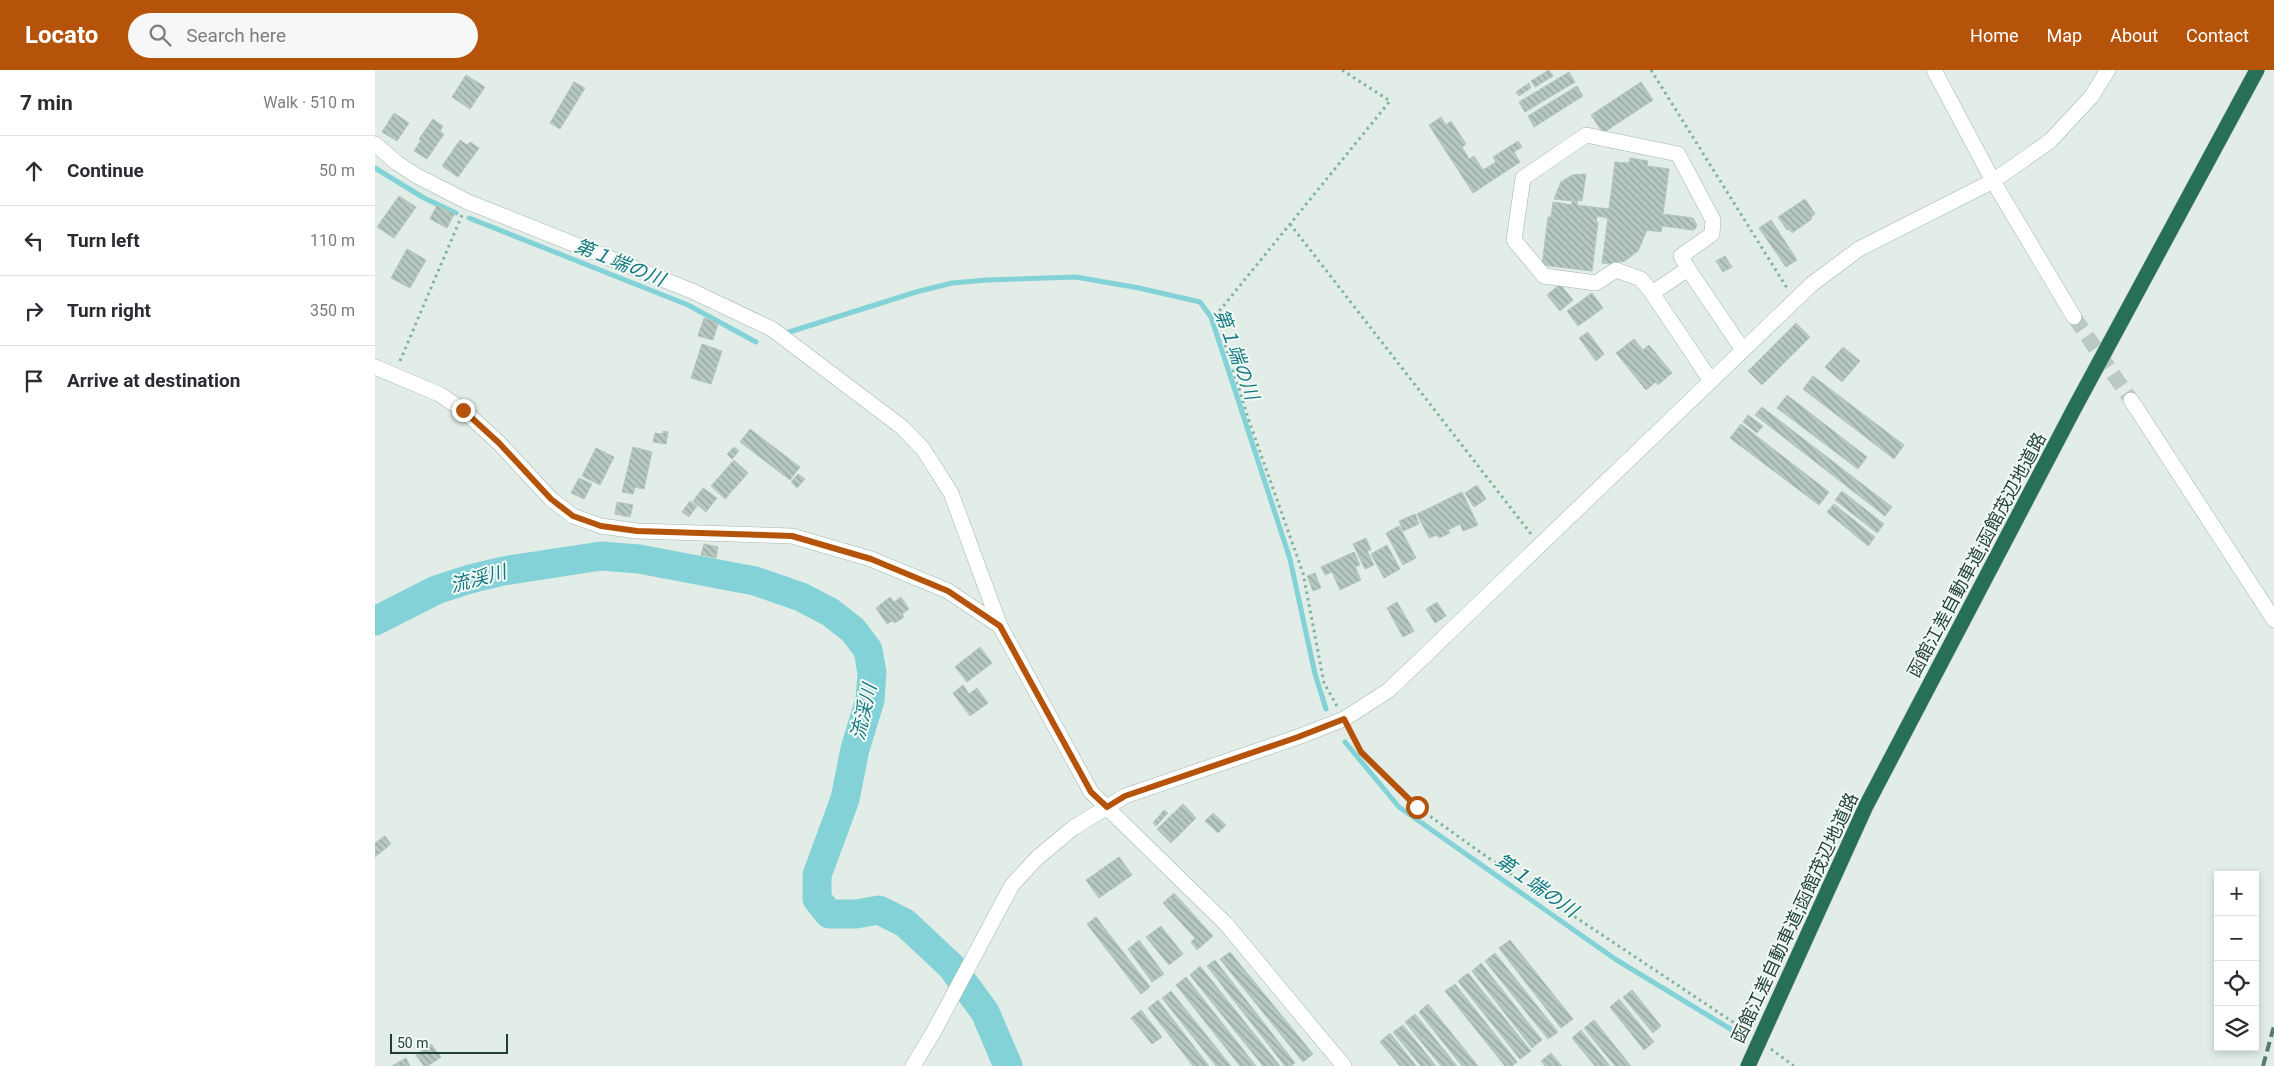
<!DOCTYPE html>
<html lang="en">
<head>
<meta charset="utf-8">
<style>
	:root { --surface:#fff; --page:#f7f7f7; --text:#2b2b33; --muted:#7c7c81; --line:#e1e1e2; --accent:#b45309 }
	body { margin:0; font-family:Roboto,"Noto Sans JP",sans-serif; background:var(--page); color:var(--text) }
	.controls { position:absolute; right:15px; bottom:15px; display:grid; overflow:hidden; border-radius:0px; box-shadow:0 2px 8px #0003 }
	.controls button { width:45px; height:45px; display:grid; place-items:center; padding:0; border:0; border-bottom:1px solid var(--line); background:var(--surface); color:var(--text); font:25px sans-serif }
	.scale { position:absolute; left:15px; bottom:12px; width:118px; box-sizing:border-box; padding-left:5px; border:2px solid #1f3f34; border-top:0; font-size:14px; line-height:18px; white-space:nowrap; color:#1f3f34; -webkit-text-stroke:4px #f2f9f5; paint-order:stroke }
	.stop { position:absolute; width:15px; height:15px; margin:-11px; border:4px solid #b45309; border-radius:50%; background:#fff }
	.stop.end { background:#b45309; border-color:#fff; box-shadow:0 1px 5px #0008 }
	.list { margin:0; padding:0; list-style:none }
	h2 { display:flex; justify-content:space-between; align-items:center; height:65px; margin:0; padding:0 20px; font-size:21px }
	h2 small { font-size:16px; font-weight:400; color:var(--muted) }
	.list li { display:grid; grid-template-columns:32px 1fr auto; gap:15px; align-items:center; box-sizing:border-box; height:70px; padding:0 20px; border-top:1px solid var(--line) }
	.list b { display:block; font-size:19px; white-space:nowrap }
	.list em { font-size:16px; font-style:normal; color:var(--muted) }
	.icon { flex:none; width:28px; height:28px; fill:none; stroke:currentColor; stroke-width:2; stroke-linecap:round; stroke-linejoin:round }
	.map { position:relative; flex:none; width:1899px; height:996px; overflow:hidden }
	header { display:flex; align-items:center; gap:30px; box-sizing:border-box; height:70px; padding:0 25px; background:var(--accent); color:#fff }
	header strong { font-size:24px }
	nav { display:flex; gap:28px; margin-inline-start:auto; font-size:18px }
	.search { width:350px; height:45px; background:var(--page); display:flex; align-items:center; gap:12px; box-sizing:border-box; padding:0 18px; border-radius:28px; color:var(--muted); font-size:19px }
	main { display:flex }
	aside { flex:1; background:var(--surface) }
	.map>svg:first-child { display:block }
</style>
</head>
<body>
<header>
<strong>Locato</strong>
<div class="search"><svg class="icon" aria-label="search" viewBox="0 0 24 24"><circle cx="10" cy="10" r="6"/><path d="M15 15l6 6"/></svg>Search here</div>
<nav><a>Home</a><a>Map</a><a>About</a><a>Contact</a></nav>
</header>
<main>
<aside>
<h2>7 min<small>Walk · 510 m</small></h2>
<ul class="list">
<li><svg class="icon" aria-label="ahead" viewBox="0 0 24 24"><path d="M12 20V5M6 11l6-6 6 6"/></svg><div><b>Continue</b></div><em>50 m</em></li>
<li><svg class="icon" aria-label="left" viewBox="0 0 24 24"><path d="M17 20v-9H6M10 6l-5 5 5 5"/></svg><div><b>Turn left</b></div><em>110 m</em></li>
<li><svg class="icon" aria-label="right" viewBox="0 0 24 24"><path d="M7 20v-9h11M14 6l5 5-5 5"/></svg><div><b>Turn right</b></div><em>350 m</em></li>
<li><svg class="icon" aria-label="arrive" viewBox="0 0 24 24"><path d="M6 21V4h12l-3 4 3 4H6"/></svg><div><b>Arrive at destination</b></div></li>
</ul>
</aside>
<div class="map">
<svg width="1899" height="996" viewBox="0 0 1899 996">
	<defs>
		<pattern id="building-back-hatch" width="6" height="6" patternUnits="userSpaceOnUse" patternTransform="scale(1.25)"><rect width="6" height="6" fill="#b6c8bf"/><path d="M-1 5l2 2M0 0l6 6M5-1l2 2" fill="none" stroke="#93a49c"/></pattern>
	</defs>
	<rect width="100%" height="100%" fill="#e1ede6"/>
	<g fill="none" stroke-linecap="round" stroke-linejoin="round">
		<g stroke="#83d2d8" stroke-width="5">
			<polyline points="0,98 49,128 81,143"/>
			<polyline points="94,148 313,235 381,272"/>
			<polyline points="411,263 541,222 577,213 612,210 701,207 764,218 825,232 836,247 915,489 940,604 951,639"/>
			<polyline points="970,672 1024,737 1240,889 1357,960"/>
		</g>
		<polyline stroke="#83d2d8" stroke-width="29" points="0,551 61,520 95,509 128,501 226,486 264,489 380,511 426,527 455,542 478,560 493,580 497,603 495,630 480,679 470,729 442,805 442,829 454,844 481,844 504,840 530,853 576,896 610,942 633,996"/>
	</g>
	<g fill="url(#building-back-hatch)" stroke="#b3c7bd">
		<polygon points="1174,0 1178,6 1160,17 1156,11"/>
		<polygon points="1194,2 1200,12 1150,42 1144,32"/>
		<polygon points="91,5 110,17 95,39 77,27"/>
		<polygon points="199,12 210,18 185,59 175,53"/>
		<polygon points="1266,12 1278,30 1228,63 1216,45"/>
		<polygon points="1154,13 1156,18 1144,26 1141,22"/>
		<polygon points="1202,16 1208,26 1159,57 1153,46"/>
		<polygon points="19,43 34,53 22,71 7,62"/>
		<polygon points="1066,47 1071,55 1076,51 1091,74 1087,77 1094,89 1099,86 1108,100 1121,92 1118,87 1143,71 1147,77 1139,82 1145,92 1098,123 1054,55"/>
		<polygon points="58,49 68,56 65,61 69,64 52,89 39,81 46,70 44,69"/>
		<polygon points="85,70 92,75 95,72 104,78 83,107 67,96"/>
		<polygon points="1255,88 1273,91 1272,96 1294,99 1288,144 1318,148 1322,155 1320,159 1317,160 1287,156 1286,162 1272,160 1263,181 1250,191 1235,194 1227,193 1233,148 1222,146 1221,152 1223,152 1217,201 1167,195 1173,147 1176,147 1178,132 1197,135 1197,131 1179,129 1186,112 1197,105 1211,104 1207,131 1203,130 1202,135 1234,139 1240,92 1254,93"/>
		<polygon points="24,126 41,137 19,168 2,157"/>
		<polygon points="1430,129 1440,144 1436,147 1437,149 1417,163 1414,159 1412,160 1403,147"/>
		<polygon points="62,135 79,144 72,158 55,149"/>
		<polygon points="1396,150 1422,190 1411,197 1384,158"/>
		<polygon points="32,179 51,190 35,218 16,208"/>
		<polygon points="1350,186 1357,197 1348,202 1341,191"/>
		<polygon points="1185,214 1198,230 1185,241 1172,225"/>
		<polygon points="1217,223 1228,238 1203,256 1192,241"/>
		<polygon points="329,248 343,253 338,270 323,266"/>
		<polygon points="1421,253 1435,267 1387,315 1373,301"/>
		<polygon points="1213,262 1229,284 1221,291 1204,268"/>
		<polygon points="1259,269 1268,280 1274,275 1297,303 1283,315 1281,312 1271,320 1241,283"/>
		<polygon points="327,274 347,281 336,314 316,308"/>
		<polygon points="1468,277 1485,291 1467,312 1450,297"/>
		<polygon points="1438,306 1529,375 1519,389 1428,319"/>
		<polygon points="1412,325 1492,387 1483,399 1402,338"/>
		<polygon points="1387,337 1517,437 1510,446 1380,345"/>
		<polygon points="1373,345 1388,356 1382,363 1368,352"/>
		<polygon points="1366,354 1454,422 1444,435 1355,368"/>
		<polygon points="375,359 425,397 415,410 365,372"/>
		<polygon points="288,361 293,362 291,374 278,372 280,363 288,364"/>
		<polygon points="258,377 277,382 269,419 260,417 258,424 247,422"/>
		<polygon points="359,377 364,381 357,389 352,384"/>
		<polygon points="221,378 239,387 225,415 207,406"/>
		<polygon points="359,390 373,403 350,429 336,416"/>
		<polygon points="423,404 430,409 422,418 416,412"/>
		<polygon points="204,408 217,414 209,429 196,423"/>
		<polygon points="1102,415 1111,429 1099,437 1090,423"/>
		<polygon points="328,418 342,428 331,442 318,431"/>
		<polygon points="1467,421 1509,454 1502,463 1460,430"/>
		<polygon points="1087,422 1103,455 1088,461 1085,454 1073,460 1075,463 1064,468 1062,465 1054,468 1042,444"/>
		<polygon points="315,431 322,436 314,447 307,442"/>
		<polygon points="242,432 258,435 255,447 240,444"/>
		<polygon points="1459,434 1500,467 1493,476 1452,442"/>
		<polygon points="1040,444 1044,454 1028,461 1024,451"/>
		<polygon points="1024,456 1041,488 1028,495 1011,463"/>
		<polygon points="991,468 996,480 992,481 999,495 990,499 978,474"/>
		<polygon points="329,474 343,477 341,488 326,485"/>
		<polygon points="1012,475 1025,499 1009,508 996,484"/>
		<polygon points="979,482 985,495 980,497 986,510 965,520 957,502 950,505 946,497"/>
		<polygon points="940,503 946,518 938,521 932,506"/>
		<polygon points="515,527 519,532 526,527 534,539 527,544 529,547 520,553 517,551 512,554 501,538"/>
		<polygon points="1022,532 1039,561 1028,567 1012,538"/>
		<polygon points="1062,532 1071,546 1060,553 1051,539"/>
		<polygon points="605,577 617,593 592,612 580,597"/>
		<polygon points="588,615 594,624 602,618 613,633 595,646 578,623"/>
		<polygon points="808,734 821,748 796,773 782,759"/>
		<polygon points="789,740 793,743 781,756 778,753"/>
		<polygon points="838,743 851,755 843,763 830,751"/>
		<polygon points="10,766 16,774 0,787 0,773"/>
		<polygon points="744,787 757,805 724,828 711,810"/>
		<polygon points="799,823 838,866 822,880 816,872 820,868 788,833"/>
		<polygon points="721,847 775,917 766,924 712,854"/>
		<polygon points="786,856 808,884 794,895 771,867"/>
		<polygon points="764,870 789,904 777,912 753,879"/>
		<polygon points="1135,870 1198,949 1186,958 1124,878"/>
		<polygon points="855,882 938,984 928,992 845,889"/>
		<polygon points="1120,883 1183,962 1173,969 1110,891"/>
		<polygon points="840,890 920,993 916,996 910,996 832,896"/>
		<polygon points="1106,893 1167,970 1157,978 1097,901"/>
		<polygon points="825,896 905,996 888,996 815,905"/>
		<polygon points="1093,903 1156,981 1145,989 1083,911"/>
		<polygon points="811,907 881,996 865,996 801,915"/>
		<polygon points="1080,914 1142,992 1137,996 1130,996 1070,921"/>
		<polygon points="1257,920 1286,956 1278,963 1248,927"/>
		<polygon points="796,921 856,996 841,996 787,928"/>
		<polygon points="1244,929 1279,972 1269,980 1235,937"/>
		<polygon points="783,930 834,996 818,996 773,938"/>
		<polygon points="1053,934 1103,996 1087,996 1044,942"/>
		<polygon points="766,940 787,967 777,974 756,948"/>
		<polygon points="1040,944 1082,996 1066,996 1030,952"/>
		<polygon points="1219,950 1256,996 1240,996 1209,958"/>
		<polygon points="1028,955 1061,996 1046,996 1018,962"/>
		<polygon points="1206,960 1235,996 1220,996 1197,968"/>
		<polygon points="1015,963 1041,996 1025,996 1005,972"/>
		<polygon points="56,974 66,987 53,996 49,996 41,985"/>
		<polygon points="1176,983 1187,996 1170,996 1166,991"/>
		<polygon points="31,988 35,996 17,996"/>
	</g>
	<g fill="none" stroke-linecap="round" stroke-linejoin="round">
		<polyline stroke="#bacac2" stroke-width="15" stroke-dasharray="15 8" stroke-linecap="butt" points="1699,247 1756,330"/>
		<defs>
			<g id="minor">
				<polyline points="1559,0 1618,111 1699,247"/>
				<polyline points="0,74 22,93 42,106 93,132 317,221 397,259 528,358 548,379 576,423 625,556 716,722 851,854 969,996"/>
				<polyline points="1277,223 1266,209 1241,200 1221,213 1169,206 1139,170 1148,108 1211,65 1303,84 1338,150 1337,164 1306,186 1313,199"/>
				<polyline points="0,297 64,324 88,340 124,373 176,429 198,446 226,456 262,461 417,466 496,489 573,521 625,556"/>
				<polyline points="1336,311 1277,223 1313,199 1368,280"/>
				<polyline points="1756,330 1899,550"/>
				<polyline points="538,996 558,963 637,815 662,788 698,758 750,726 923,667 969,649 1014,620 1437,214 1484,179 1618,111 1675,71 1716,27 1733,0"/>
			</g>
			<polyline id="highway" points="1373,996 1491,736 1699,339 1882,0"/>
		</defs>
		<use href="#minor" stroke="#a3b5ad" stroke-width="16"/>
		<use href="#highway" stroke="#c0c9c6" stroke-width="16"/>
		<g stroke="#7eb49e" stroke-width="3" stroke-dasharray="2.5 4" stroke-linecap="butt">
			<polyline points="1276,0 1412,218"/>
			<polyline points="915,154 1156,464"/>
			<polyline points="25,291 87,145"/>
			<polyline points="962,636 949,613 928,503 874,351 841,245 1015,31 967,0"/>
			<polyline points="976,662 987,682 1042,737 1143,809 1373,962"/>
			<polyline points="1396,979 1419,996"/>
		</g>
		<use href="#minor" stroke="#fff" stroke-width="15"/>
		<use href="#highway" stroke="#286f5a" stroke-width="15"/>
		<polyline stroke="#5a7b6f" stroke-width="4" stroke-dasharray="10 5" stroke-linecap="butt" points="1888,996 1899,956"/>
	</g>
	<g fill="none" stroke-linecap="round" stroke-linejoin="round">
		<polyline stroke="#b45309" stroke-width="6" points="88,340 124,373 176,429 198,446 226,456 262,461 417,466 496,489 573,521 625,556 716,722 732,737 750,726 923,667 969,649 986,682 1042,737"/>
	</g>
	<g text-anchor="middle" stroke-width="4" stroke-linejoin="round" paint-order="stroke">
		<g font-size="18" fill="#1f3f34" stroke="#f2f9f5">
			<text transform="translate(1602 485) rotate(-62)" y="6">函館江差自動車道;函館茂辺地道路</text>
			<text transform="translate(1420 848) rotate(-65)" y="6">函館江差自動車道;函館茂辺地道路</text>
		</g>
		<g font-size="19" font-style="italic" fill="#137981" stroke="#f2f9f5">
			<text transform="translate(245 192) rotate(22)" y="7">第１端の川</text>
			<text transform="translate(862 284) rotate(70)" y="7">第１端の川</text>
			<text transform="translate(103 508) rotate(-15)" y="7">流渓川</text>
			<text transform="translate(488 642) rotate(-77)" y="7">流渓川</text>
			<text transform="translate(1162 815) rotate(35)" y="7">第１端の川</text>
		</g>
	</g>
</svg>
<div class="controls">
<button>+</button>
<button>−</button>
<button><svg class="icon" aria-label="locate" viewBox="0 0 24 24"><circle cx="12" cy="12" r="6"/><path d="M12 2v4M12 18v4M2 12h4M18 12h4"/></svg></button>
<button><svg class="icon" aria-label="layers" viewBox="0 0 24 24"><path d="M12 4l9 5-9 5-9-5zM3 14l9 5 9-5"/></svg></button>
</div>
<div class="scale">50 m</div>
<div class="stop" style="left:1042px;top:737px"></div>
<div class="stop end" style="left:88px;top:340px"></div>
</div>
</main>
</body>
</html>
